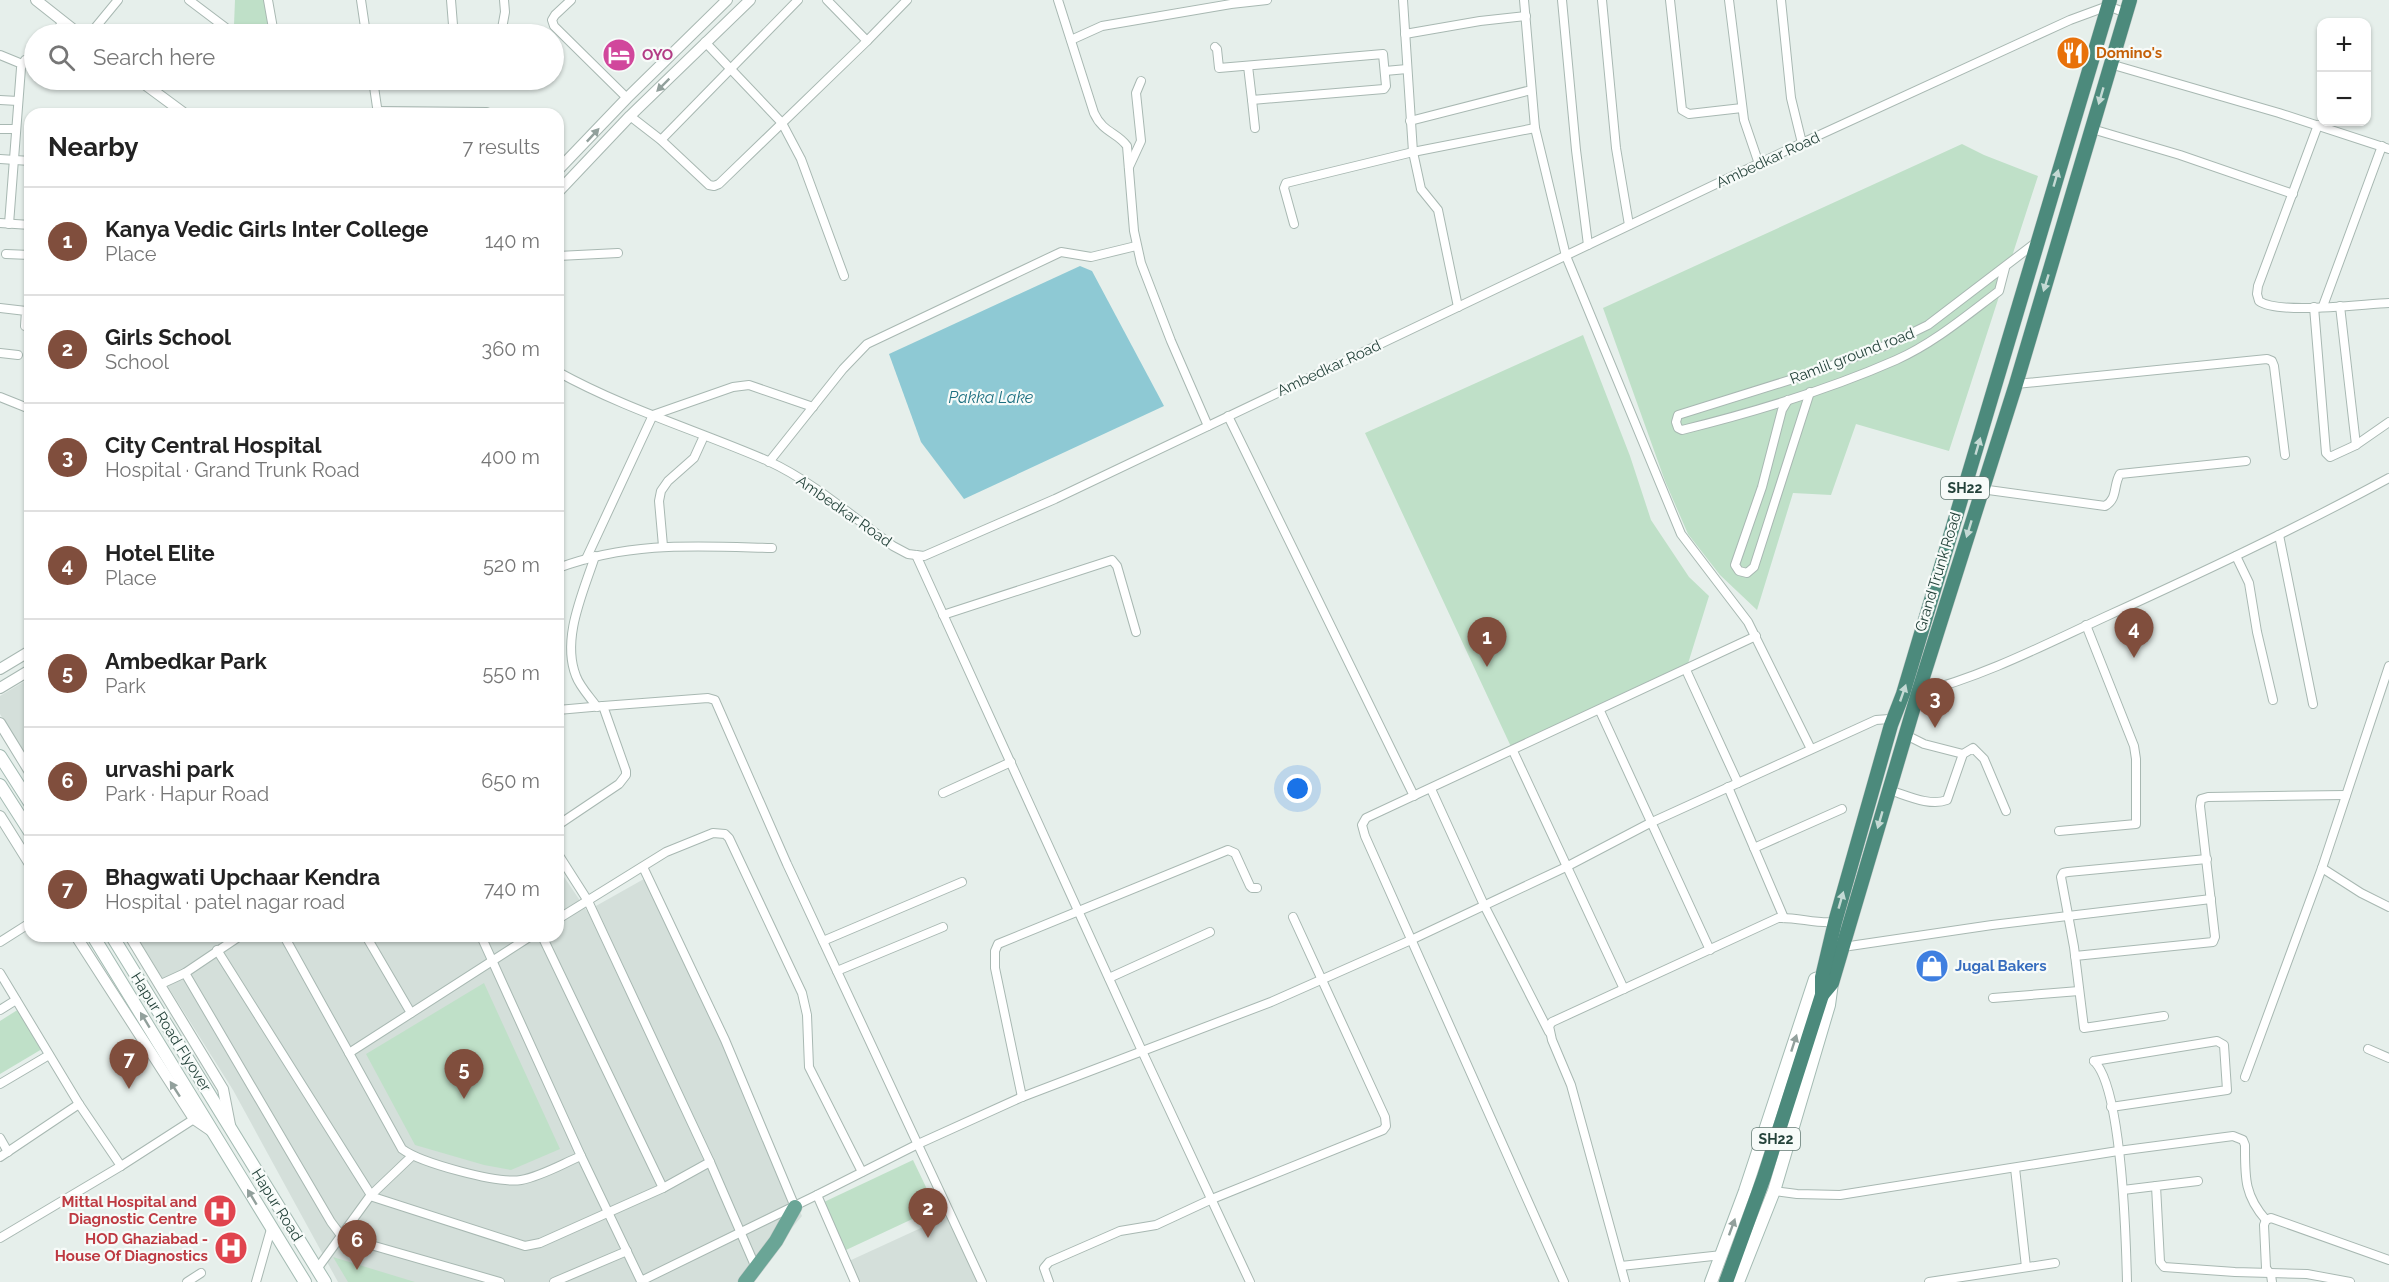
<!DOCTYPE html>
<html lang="en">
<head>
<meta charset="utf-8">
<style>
	:root { --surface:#fff; --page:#f6f6f6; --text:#222; --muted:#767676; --line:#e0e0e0; --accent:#804e3d }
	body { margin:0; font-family:Raleway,sans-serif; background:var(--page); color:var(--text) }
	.controls { position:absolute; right:18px; top:18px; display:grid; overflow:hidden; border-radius:12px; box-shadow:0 2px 4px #0004 }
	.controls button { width:54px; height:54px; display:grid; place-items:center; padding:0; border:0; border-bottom:2px solid var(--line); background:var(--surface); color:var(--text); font:30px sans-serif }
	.you { position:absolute; left:1298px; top:789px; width:21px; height:21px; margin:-15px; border:4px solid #fff; border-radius:50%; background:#1a73e8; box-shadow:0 0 0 9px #1a73e833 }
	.badge { display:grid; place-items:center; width:39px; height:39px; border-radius:50%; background:var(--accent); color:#fff; font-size:20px; font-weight:700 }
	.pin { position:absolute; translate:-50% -50px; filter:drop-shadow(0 2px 3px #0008) }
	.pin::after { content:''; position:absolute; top:32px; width:21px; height:18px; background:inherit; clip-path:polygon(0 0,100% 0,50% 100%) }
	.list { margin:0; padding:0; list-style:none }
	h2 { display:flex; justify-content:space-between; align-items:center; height:78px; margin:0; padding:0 24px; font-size:26px }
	h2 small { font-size:20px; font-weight:400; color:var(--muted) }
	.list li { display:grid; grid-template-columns:39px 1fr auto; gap:18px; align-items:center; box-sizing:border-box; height:108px; padding:0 24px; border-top:2px solid var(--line) }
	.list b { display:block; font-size:22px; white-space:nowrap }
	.list p { margin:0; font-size:20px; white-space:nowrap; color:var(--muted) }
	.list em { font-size:20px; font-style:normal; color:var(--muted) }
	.icon { flex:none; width:33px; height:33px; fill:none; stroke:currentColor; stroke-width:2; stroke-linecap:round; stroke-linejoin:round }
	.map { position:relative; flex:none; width:2389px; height:1282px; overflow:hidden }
	.search { position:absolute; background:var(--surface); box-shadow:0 2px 4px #0004; left:24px; top:24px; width:540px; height:66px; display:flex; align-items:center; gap:15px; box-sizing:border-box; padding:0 21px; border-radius:33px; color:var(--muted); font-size:22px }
	.panel { position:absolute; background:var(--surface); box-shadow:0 2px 4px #0004; left:24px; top:108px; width:540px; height:834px; border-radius:18px }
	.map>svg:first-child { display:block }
</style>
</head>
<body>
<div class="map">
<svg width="2389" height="1282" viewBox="0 0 2389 1282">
	<rect width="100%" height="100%" fill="#e6efeb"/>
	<g fill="#d4dfda">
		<polygon points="30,678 30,765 0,714 0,696"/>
		<polygon points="558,868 587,911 651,875 802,1216 746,1282 338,1282 233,1090 136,936 558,936"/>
		<polygon points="947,1216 978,1282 859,1282 849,1261"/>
		<polygon points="233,1232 246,1256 230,1264 217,1240"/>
	</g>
	<g fill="#bfe0c8">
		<polygon points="235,0 264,0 270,34 251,34 234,25"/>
		<polygon points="1962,144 1984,155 2038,176 1949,451 1856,424 1831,495 1793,493 1757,610 1720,575 1688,534 1665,481 1603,308"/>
		<polygon points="1583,335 1630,456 1651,520 1689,577 1709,596 1686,670 1513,751 1365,433"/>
		<polygon points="484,983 560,1149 511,1170 484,1165 415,1145 366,1054"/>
		<polygon points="19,1009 42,1049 0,1074 0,1021"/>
		<polygon points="913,1160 936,1208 846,1250 824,1202"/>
		<polygon points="333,1257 415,1282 348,1282"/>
	</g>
	<polygon fill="#8ec9d4" points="1080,266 1092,271 1164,406 964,499 921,442 889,354"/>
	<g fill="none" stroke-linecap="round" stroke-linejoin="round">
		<defs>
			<g id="minor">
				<polyline points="189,0 234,34"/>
				<polyline points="268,0 274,34"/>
				<polyline points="361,0 366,34"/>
				<polyline points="451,0 453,25"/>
				<polyline points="571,0 555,15 552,20 554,26 627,98"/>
				<path d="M 1058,0 L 1094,113 C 1103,133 1117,132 1127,146 L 1134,231 L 1141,263 L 1171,341 L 1208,426"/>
				<polyline points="1403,0 1413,152 1421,189 1438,210 1458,307"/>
				<polyline points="1524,0 1535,128 1566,256 1681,534 1748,622 1811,749"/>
				<polyline points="1562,0 1576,150 1588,245"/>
				<polyline points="1602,0 1616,148 1629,225"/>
				<polyline points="1670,0 1682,110 1689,114 1742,108"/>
				<polyline points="1729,0 1744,120 1759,164"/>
				<polyline points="1781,0 1791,98 1802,143"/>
				<polyline points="54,34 63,22"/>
				<polyline points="90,34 118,0"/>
				<polyline points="501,34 505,12 504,0"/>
				<polyline points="1405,34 1480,21 1526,16"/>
				<polyline points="1071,40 1102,26 1231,4 1267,0"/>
				<polyline points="867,41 907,0"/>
				<polyline points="705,42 782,123 801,159 844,276"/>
				<polyline points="1215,47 1217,49 1219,68 1383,54 1386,86 1384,89 1252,100 1248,66"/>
				<polyline points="0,55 22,64"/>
				<polyline points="2110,64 2279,113 2389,149"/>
				<polyline points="1385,71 1407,69"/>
				<polyline points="373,80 378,114"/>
				<polyline points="0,100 18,101"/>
				<polyline points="1252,100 1255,128"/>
				<polyline points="378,111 487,112"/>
				<polyline points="630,116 661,140 709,185 714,186 719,184 867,41 827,0"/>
				<polyline points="1410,121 1531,90"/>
				<path d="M 2318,125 L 2258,286 L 2257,294 L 2259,301 C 2278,315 2362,304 2389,303"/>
				<polyline points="0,129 16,129"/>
				<polyline points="2092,129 2180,155 2293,194"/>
				<polyline points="661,140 798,0"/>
				<polyline points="0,159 30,161"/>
				<polyline points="1129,167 1141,141 1136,93 1141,81"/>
				<polyline points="0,223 30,225"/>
				<polyline points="9,224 21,68 25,60 34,58"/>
				<polyline points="1294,224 1284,188 1286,183 1413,152 1535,128"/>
				<polyline points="6,254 30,255"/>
				<polyline points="558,256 618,253"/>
				<path d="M 2005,268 L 1999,291 C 1967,315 1934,343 1896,360 C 1828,390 1755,412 1682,430 L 1678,428 L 1676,422 L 1678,415 L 1809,374 L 1887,345 L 1928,325 L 2038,241"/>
				<polyline points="2323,306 2382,146"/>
				<polyline points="2340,306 2356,445"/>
				<polyline points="2314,307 2326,453 2330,457 2356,445 2389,422"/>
				<polyline points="0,308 26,311 25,326 30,326"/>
				<polyline points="0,353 18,355"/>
				<path d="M 558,372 C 625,409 699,431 768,461 C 812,481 854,518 893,546 L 908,554 L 924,556 L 1055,499 L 1802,143 L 2070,20 L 2108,6 L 2126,13"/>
				<polyline points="2016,384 2267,359 2272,361 2274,366 2285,455"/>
				<polyline points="0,397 30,409"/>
				<polyline points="1788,400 1782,410 1762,487 1735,565 1739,571 1747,573 1754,567 1810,392"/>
				<polyline points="1228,416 1414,796"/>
				<polyline points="769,462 843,369 867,344 1061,252 1091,257 1136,246"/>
				<path d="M 1981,489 L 2105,506 C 2118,499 2113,485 2120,474 L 2246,461"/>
				<polyline points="2279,535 2313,704"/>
				<polyline points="663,546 659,501 661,491 668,481 694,458 704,436"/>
				<polyline points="916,555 1142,1051 1250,1282"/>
				<path d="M 595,556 C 584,591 561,638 576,676 C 580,687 590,697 597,707"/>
				<polyline points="2236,556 2249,583 2257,632 2273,700"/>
				<polyline points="586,559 653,415 733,387 749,385 813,407"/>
				<path d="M 558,568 C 631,541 696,546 772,548"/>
				<polyline points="943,615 1112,560 1117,566 1136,632"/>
				<polyline points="1686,670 1738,783"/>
				<path d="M 1918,693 C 1985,676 2046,644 2107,616 C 2203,572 2297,528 2389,478"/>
				<polyline points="603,706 708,698 715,700 787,864 982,1282"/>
				<polyline points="558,710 603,706 626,771 626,775 619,784 558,825"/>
				<polyline points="1600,711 1710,950"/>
				<polyline points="1906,735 1924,744 1963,754"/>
				<polyline points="1513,751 1624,989"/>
				<polyline points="1728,787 1784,918"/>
				<polyline points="1431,789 1484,905 1549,1032"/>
				<path d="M 1889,790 C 1906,795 1930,807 1947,800 L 1963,754 L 1973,748 L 1984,759 L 2006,811"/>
				<polyline points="943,793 1011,762"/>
				<polyline points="2059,831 2136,824 2136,759 2134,746 2086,625"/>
				<polyline points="1754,848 1842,809"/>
				<polyline points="558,854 588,901 710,1162 756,1268"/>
				<polyline points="643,867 725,1040 795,1207"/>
				<polyline points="2322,868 2361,893 2389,907"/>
				<polyline points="558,919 666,852 713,833 725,834 729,838 802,993 807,1015 809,1067 862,1172"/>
				<polyline points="284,936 349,1053"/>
				<polyline points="366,936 411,1013"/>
				<polyline points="481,936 581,1156"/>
				<path d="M 531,936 L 349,1053 L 402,1149 C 421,1163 498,1184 521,1180 C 542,1176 562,1164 581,1156 L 641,1281 L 817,1195"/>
				<polyline points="542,936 663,1188"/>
				<polyline points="823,941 962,882"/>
				<polyline points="0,942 30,923"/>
				<polyline points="1843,947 1992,925 2211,899"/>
				<polyline points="217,950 371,1195"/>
				<polyline points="2075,956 2213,942 2215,937 2200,806 2201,799 2208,797 2346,795"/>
				<polyline points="837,971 943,927"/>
				<polyline points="0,973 79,1104 121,1166"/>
				<polyline points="185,973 331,1222 340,1234 350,1239 500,1282"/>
				<polyline points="1109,978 1210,932"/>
				<polyline points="159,985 185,973 240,936"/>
				<polyline points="1993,998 2079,991"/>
				<polyline points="0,1010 16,1000"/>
				<polyline points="2164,1016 2084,1028 2074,947 2061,877 2063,873 2068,872 2207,859"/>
				<polyline points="2368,1049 2389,1058"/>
				<polyline points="2094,1061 2217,1041 2224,1045 2227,1090 2111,1107"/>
				<path d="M 2094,1061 C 2122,1088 2126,1240 2127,1282"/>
				<polyline points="2245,1077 2322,868 2389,666"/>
				<polyline points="0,1084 49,1055"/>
				<polyline points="1022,1097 995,968 995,951 998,944 1228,850 1235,853 1250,886 1252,888 1257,888"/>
				<polyline points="0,1138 8,1152"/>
				<polyline points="0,1157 79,1104"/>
				<polyline points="2015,1168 2026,1267"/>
				<polyline points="2198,1181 2156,1186 2160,1262 2164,1267 2235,1272 2307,1274 2350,1282"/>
				<polyline points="2123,1190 2156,1186"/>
				<path d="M 1774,1191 L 1797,1194 L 1840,1195 L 2118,1151 L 2233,1136 L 2243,1140 L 2245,1145 C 2245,1177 2244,1195 2266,1220"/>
				<polyline points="370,1196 525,1246 540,1243 663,1188 710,1162"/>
				<polyline points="0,1238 121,1166 194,1119"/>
				<polyline points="1621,1266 1722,1255"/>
				<polyline points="317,1269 370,1196 412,1156"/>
				<polyline points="187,1282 201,1273"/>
				<polyline points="256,1282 271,1229"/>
				<polyline points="554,1282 627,1251"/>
				<polyline points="855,1282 817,1195 916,1145 1022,1097 1271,1002 1411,940 1566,867 1650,823 1876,720 1889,719 1891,725"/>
				<polyline points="1049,1282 1044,1268 1049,1262 1120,1231 1156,1225 1212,1199 1383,1130 1386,1126 1385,1117 1293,917"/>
				<polyline points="1564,1282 1365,836 1362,825 1366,818 1756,636"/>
				<path d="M 1625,1282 L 1571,1085 L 1552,1040 L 1549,1026 L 1552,1022 L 1778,918 C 1798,917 1815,924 1835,922"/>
				<polyline points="1929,1282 2055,1263"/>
				<polyline points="2272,1282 2271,1275 2266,1268 2264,1225 2266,1220 2271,1218 2389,1260"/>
			</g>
			<g id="tertiary">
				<polyline points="36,0 79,34"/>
				<polyline points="139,80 185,114"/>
				<polyline points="558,170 627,98 727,0"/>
				<polyline points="558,192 630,116 750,0"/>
				<polyline points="0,669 30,651"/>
				<polyline points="0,688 30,670"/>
				<polyline points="0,723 30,772"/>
				<polyline points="0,816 30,864"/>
				<polyline points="76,936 194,1119 213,1132"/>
				<polyline points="130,936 223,1089 230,1125"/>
			</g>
			<g id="secondary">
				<polyline points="0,756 30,803"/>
				<polyline points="0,785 30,832"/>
				<polyline points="93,936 305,1282"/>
				<polyline points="112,936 325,1282"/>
				<polyline points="1711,1282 1745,1191 1815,979 1822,977"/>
				<polyline points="1738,1282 1774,1191 1829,1005 1832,983"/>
			</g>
			<polyline id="primary" points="745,1282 776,1241 795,1207"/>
			<g id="trunk">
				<polyline points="1822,995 1832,983 1918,693 2016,384 2130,0"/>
				<polyline points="1726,1282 1764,1177 1822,995 1822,977 1835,922 1891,725 1903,694 2110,0"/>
			</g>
		</defs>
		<use href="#minor" stroke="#a8b8b2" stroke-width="10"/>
		<use href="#tertiary" stroke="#a8b8b2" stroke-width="12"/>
		<use href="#secondary" stroke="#a4bbb3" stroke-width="14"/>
		<use href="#primary" stroke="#c2cac8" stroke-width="15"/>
		<use href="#trunk" stroke="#c2cac8" stroke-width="15"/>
		<use href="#minor" stroke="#fff" stroke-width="8"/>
		<use href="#tertiary" stroke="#fff" stroke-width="10"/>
		<use href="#secondary" stroke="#fff" stroke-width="12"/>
		<use href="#primary" stroke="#6aa596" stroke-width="14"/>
		<use href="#trunk" stroke="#4c8a7c" stroke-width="14"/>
	</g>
	<defs><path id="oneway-solid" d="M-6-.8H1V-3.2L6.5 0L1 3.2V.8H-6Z" transform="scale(1.5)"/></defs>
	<g fill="#92a09c">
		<use href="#oneway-solid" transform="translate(663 85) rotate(135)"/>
		<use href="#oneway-solid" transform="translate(593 135) rotate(-47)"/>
		<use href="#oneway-solid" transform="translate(145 1020) rotate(-121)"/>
		<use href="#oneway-solid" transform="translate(1794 1043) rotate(-72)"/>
		<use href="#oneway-solid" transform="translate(175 1089) rotate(-123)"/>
		<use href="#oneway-solid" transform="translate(252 1197) rotate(-121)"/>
		<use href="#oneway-solid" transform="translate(1732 1227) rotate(-70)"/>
	</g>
	<g fill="#c4d9d4">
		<use href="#oneway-solid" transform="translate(2101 96) rotate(106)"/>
		<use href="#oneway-solid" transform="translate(2056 178) rotate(-74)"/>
		<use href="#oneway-solid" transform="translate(2046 283) rotate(107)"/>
		<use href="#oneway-solid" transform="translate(1978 446) rotate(-74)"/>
		<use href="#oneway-solid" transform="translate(1969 529) rotate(107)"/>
		<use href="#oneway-solid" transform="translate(1903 693) rotate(-71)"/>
		<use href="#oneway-solid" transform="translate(1880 820) rotate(106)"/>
		<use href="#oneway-solid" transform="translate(1841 900) rotate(-74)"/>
	</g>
	<defs>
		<symbol id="restaurant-disc" viewBox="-11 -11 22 22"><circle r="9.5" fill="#e8710a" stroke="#f7fbf9"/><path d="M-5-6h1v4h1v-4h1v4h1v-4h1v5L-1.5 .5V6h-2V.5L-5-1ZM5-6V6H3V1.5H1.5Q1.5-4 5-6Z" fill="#fff"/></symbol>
		<symbol id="hotel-disc" viewBox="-11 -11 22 22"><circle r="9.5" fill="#d1479c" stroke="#f7fbf9"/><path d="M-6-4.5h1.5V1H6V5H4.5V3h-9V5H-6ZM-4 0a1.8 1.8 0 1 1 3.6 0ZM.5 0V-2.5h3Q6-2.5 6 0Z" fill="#fff"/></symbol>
		<symbol id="shop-disc" viewBox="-11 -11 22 22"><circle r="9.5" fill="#3f7fe0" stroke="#f7fbf9"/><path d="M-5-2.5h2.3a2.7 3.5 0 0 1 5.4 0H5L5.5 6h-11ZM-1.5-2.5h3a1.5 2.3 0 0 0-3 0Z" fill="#fff"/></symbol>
		<symbol id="hospital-disc" viewBox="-11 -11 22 22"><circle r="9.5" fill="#e0444e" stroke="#f7fbf9"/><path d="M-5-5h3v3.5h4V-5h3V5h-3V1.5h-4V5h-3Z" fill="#fff"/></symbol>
	</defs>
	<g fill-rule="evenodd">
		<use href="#restaurant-disc" x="2054" y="34" width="38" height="38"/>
		<use href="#hotel-disc" x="600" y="36" width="38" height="38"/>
		<use href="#shop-disc" x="1913" y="947" width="38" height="38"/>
		<use href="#hospital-disc" x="201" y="1192" width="38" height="38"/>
		<use href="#hospital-disc" x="212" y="1229" width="38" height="38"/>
	</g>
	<g text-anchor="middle" stroke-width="4.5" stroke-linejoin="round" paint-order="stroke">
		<g fill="#f7fbf9" stroke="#637a73" stroke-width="1.5">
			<rect x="1941" y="477" width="48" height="22" rx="4.5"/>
			<rect x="1752" y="1128" width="48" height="22" rx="4.5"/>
		</g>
		<g font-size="14" font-weight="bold" fill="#24423a">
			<text x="1965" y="493">SH22</text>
			<text x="1776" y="1144">SH22</text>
		</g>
		<g font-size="15" font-weight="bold" fill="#c56008" stroke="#f7fbf9" text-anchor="start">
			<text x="2096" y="58">Domino's</text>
		</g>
		<g font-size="15" font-weight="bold" fill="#b23c85" stroke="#f7fbf9" text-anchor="start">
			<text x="642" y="60">OYO</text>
		</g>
		<g font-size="15" fill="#24423a" stroke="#f7fbf9">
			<text transform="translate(1768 160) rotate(-25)" y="5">Ambedkar Road</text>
			<text transform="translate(1852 356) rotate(-21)" y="5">Ramlil ground road</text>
			<text transform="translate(1329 368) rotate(-25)" y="5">Ambedkar Road</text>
			<text transform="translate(844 511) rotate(35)" y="5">Ambedkar Road</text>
			<text transform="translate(1938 572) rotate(-73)" y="5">Grand Trunk Road</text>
			<text transform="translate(171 1032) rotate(58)" y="5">Hapur Road Flyover</text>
			<text transform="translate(277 1205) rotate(58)" y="5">Hapur Road</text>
		</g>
		<g font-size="15" font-weight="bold" fill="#366cbe" stroke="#f7fbf9" text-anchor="start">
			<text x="1955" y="971">Jugal Bakers</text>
		</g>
		<g font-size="15" font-weight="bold" fill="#be3a42" stroke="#f7fbf9" text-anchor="end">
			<text x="197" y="1207">Mittal Hospital and<tspan x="197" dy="17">Diagnostic Centre</tspan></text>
			<text x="208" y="1244">HOD Ghaziabad -<tspan x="208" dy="17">House Of Diagnostics</tspan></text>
		</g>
		<g font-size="16" font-style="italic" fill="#1c6f80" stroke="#f7fbf9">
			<text x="991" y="403">Pakka Lake</text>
		</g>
	</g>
</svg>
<div class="controls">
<button>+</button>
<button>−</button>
</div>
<div class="you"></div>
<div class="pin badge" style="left:1487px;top:667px">1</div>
<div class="pin badge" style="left:928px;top:1238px">2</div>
<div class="pin badge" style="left:1935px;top:728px">3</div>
<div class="pin badge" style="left:2134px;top:658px">4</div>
<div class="pin badge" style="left:464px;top:1099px">5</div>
<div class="pin badge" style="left:357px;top:1270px">6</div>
<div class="pin badge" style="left:129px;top:1089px">7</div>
<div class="search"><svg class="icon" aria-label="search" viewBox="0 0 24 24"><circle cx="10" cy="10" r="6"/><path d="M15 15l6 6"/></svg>Search here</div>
<section class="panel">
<h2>Nearby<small>7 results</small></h2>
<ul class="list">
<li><span class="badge">1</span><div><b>Kanya Vedic Girls Inter College</b><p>Place</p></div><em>140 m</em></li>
<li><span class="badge">2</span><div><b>Girls School</b><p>School</p></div><em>360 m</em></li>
<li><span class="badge">3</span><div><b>City Central Hospital</b><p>Hospital · Grand Trunk Road</p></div><em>400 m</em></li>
<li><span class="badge">4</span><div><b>Hotel Elite</b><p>Place</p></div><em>520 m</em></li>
<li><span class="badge">5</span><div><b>Ambedkar Park</b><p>Park</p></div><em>550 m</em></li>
<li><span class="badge">6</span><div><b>urvashi park</b><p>Park · Hapur Road</p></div><em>650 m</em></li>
<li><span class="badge">7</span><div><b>Bhagwati Upchaar Kendra</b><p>Hospital · patel nagar road</p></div><em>740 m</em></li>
</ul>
</section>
</div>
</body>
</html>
